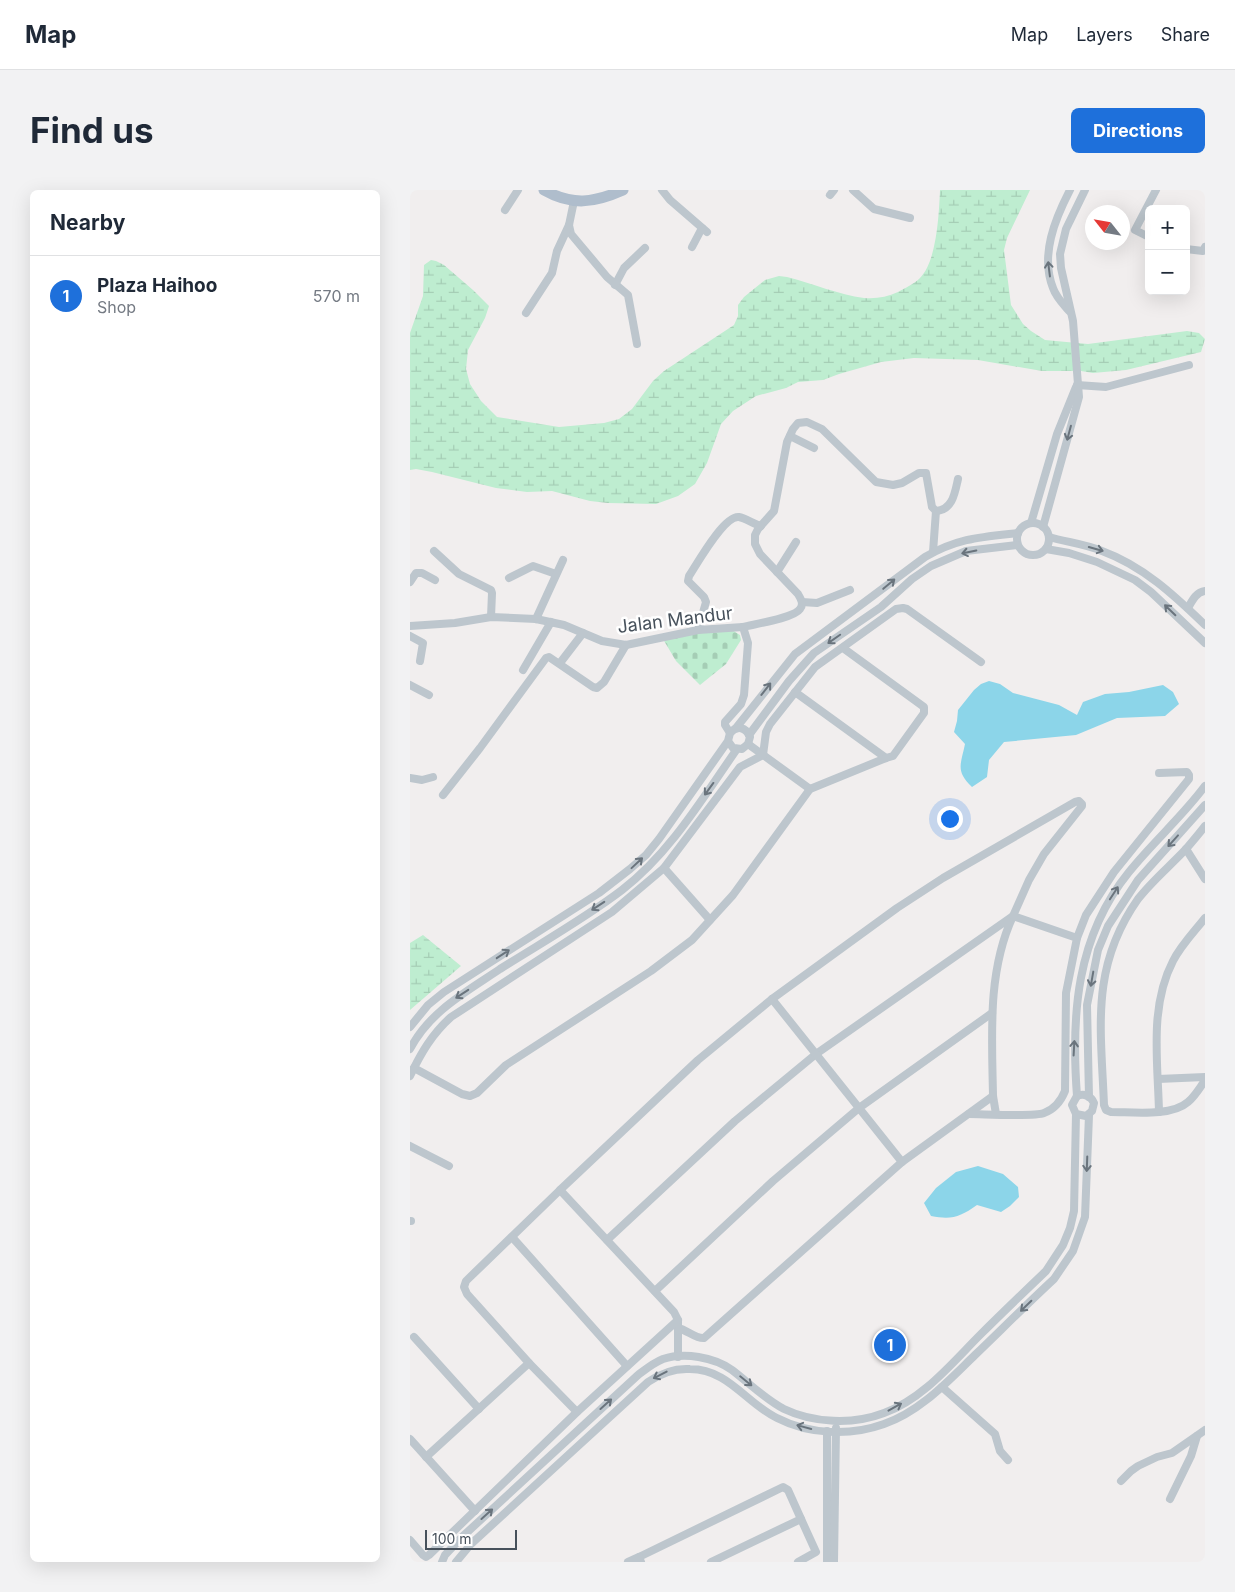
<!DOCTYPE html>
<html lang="en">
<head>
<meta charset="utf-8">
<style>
	:root { --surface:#fff; --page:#f2f2f3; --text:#1f2937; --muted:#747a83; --line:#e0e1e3; --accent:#1e70db }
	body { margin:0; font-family:Inter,sans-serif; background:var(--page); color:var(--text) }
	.controls { position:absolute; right:15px; top:15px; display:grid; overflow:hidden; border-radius:8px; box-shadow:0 5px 20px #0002 }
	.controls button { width:45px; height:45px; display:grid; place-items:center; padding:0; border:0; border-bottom:1px solid var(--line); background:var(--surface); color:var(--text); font:25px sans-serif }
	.compass { position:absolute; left:675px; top:15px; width:45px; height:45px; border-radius:50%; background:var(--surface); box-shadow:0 5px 20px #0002; rotate:301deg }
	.scale { position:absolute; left:15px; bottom:12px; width:92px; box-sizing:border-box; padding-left:5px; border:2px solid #47515b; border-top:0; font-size:14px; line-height:18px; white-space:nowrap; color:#47515b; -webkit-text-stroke:4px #fff; paint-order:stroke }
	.you { position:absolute; left:539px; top:628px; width:18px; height:18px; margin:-12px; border:4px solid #fff; border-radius:50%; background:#1a73e8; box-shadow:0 0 0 8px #1a73e833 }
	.badge { display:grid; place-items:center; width:32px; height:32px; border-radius:50%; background:var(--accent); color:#fff; font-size:16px; font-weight:700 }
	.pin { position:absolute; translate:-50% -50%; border:2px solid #fff; box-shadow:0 1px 5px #0006 }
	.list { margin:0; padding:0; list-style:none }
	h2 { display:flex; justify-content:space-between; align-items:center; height:65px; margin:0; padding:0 20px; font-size:21px }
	h2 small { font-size:16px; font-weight:400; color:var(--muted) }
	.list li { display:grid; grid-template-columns:32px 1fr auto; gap:15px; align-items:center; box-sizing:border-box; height:80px; padding:0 20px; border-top:1px solid var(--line) }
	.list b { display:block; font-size:19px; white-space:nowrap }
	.list p { margin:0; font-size:16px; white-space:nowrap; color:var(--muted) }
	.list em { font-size:16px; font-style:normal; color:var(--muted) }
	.map { position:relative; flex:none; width:795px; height:1372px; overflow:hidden; border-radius:8px }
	header { display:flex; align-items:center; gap:30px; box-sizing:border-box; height:70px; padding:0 25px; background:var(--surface); border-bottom:1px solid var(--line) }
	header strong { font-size:24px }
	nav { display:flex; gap:28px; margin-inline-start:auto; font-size:18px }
	.intro { display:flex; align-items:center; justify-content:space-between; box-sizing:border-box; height:120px; padding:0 30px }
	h1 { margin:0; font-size:35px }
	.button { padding:12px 22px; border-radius:8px; background:var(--accent); color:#fff; font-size:18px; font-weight:700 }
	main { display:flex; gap:30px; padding:0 30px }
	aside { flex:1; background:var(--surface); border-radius:8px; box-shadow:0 5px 20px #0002 }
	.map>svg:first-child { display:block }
</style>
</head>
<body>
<header>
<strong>Map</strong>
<nav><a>Map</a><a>Layers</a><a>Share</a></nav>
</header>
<div class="intro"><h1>Find us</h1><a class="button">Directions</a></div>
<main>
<aside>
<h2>Nearby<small></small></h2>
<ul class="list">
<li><span class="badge">1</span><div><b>Plaza Haihoo</b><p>Shop</p></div><em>570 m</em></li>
</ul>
</aside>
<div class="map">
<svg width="795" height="1372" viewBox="0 0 795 1372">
	<defs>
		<pattern id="wetland-marsh" width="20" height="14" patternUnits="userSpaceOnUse" patternTransform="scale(1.25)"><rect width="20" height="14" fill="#beedd0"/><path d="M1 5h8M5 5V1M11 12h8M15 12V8" fill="none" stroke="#a5cdb5"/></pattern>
		<pattern id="cemetery-stones" width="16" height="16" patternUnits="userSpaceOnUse" patternTransform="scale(1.25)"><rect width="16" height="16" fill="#beedd0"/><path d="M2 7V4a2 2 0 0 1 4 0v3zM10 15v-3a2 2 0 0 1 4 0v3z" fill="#a5cdb5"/></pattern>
	</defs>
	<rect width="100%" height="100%" fill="#f1eeee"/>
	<g fill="url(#wetland-marsh)">
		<path d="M 530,0 L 620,0 L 597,48 L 594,60 L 601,115 L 613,134 L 621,141 L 635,150 L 678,154 L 777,141 L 789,143 L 795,149 L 791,162 L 716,180 L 683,183 L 671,181 L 632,181 L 568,170 L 504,168 L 471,172 L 429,184 L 413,190 L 388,192 L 376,198 L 346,206 L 323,221 L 311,234 L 297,273 L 285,294 L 268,306 L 246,314 L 198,313 L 180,311 L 142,301 L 117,302 L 86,298 L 22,282 L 6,279 L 0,280 L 0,143 L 13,106 L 14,75 L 21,70 L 26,71 L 34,75 L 63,100 L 79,116 L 75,128 L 58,160 L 56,179 L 60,194 L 71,211 L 87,227 L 149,237 L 194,233 L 209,229 L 222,219 L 243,191 L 254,181 L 324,135 L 328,126 L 328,115 L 334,107 L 355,90 L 369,86 L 377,87 C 402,93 429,105 454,108 C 466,109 477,107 488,102 C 495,98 504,94 510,88 C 527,71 529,23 530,0 Z"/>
		<polygon points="13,745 51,776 0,820 0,753"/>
	</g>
	<polygon fill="url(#cemetery-stones)" points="301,440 322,440 330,445 331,450 316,474 290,495 266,471 253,449"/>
	<g fill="#8cd5e9">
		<path d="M 579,491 L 590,494 L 603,503 L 649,515 L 667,525 L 673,512 L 695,504 L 719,502 L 753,495 L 763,502 L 769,514 L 755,526 L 707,528 L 666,545 L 594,552 L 579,570 L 577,587 L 562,597 C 545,581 551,574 555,554 L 544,542 L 547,531 L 548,520 L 564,500 L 571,494 Z"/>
		<path d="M 568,976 L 593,984 L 608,997 L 609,1007 L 600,1016 L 591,1022 L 567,1015 C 550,1027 542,1030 521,1026 L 514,1013 L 526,998 L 546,982 Z"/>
	</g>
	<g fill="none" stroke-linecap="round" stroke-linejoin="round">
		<g stroke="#bdc6cd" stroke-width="8">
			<polyline points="252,0 260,10 297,42"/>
			<polyline points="443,0 464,19 500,28"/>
			<polyline points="420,5 424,0"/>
			<polyline points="164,11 159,35 161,44 197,87 218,105 227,154"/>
			<polyline points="95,20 108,0"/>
			<polyline points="739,47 725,40 746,0"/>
			<polyline points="282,57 292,38"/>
			<polyline points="776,59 793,61 795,57"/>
			<polyline points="205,95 214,78 235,58"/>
			<path d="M 659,121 C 653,114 646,107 643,98 C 630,65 645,29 660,0"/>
			<polyline points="116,123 142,83 147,61 159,35"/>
			<polyline points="667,195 696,197 779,175"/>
			<polyline points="380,246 404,258"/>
			<circle cx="623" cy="349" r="16"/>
			<polyline points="621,333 647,244 666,197"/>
			<polyline points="633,337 669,207 663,131 651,78 650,64 656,39 675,0"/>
			<path d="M 639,347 C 656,352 675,354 692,361 C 733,376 764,405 795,435"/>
			<polyline points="636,359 659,363 687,372 725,390 741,402 795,453"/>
			<polyline points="24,361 49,384 81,400 82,403 81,427"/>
			<polyline points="523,362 526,321"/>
			<polyline points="367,382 386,352"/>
			<polyline points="99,388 123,376 146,384"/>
			<polyline points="0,392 6,383 12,383 25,390"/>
			<polyline points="392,412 407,413 440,400"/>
			<path d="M 778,418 C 782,411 786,402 795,401"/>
			<polyline points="126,429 153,370"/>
			<polyline points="0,436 45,433 81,427 126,429 154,435 192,451 216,455 288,440 333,437 338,453 334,505 331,514 315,532 315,535 320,543"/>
			<path d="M 333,437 C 345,434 384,428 390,419 C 394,414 391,409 388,404 L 350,364 L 345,354 L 345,345 L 348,339 L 364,321 L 377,252 L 383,239 L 388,233 L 397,232 L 412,239 L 466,292 L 483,295 L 492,293 L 509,283 L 516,283 L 522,317 L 526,321 C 543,320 545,302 548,289"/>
			<path d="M 288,440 L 296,412 L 294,407 L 278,391 L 279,386 C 287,374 314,325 329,327 C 335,328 344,334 351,336"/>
			<polyline points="0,446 13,453 10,471"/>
			<polyline points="150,473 173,443"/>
			<polyline points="113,480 141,432"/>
			<polyline points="0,495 19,505"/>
			<polyline points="385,502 476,568"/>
			<path d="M 326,538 L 385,464 L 515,367 C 548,348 571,347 608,343"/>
			<polyline points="339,545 379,491 404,463 471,417 502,389 521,376 556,361 607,355"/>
			<polyline points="338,554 400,599"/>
			<polyline points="0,588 12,590 23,587"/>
			<polyline points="33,605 70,558 136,468 139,467 183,497 187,498 194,492 216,455"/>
			<path d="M 795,636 C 789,644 782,652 776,659 C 760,676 742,691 728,709 C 680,777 691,838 694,915 L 696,920 L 701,922 C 722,922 761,927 778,912 C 785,906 790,898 795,890"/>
			<polyline points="776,659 795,689"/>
			<polyline points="254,678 330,577 353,565 356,542 360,534 405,477 486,419 493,418 497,419 571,472"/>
			<polyline points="667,748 676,725 704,682 779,589 779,585 777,582 749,583"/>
			<path d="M 0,837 L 18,815 L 34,802 L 189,703 L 220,679 L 236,665 L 249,649 L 318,551 L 320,543 C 327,535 336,537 340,547 L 338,554 L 332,559 L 323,558 L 318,551"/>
			<path d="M 0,859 C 20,821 56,802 90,779 C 131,753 174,729 212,700 C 260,663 292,609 327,559"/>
			<polyline points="4,878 52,904 60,906 67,903 96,875 241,781 282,750 323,705 400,599 476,568 483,566 514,523 514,517 433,458"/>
			<path d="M 0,886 C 11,863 22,844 41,827 L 202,722 L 254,678 L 300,730"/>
			<polyline points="748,889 795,887"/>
			<polyline points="583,906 586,924"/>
			<path d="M 667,906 C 661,826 666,747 719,682 C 743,652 772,627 795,596"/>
			<polyline points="679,907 677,815 688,760 698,736 728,690 795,615"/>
			<path d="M 749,922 C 748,873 739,817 763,771 C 771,755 784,742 795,728"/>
			<polyline points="0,956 39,976"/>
			<polyline points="492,972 449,918 582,823"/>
			<polyline points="150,1000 56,1091 54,1097 57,1104 119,1173 167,1222"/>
			<polyline points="0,1031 1,1031"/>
			<polyline points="102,1047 217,1176"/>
			<path d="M 197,1050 L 325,931 L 406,864 L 603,726 C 577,782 582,846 583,906 L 492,972 L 294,1148 C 286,1149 277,1140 268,1138"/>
			<polyline points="245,1101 363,991 449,918 362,809"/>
			<polyline points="4,1147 69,1219"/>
			<path d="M 268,1167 L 268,1130 L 264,1122 L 150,1000 L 288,870 L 362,809 L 487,718 L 533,688 L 665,612 L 669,611 L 672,614 L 672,616 L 634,664 L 619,690 L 603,726 L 667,748 L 656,803 L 655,901 C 651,911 645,919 634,923 C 625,927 573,924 559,924"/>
			<polyline points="532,1197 585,1244 590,1261 598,1270"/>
			<polyline points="417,1241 417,1372"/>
			<polyline points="0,1249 65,1321"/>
			<polyline points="16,1267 119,1173"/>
			<polyline points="711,1291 721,1281 728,1276 747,1267 762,1263 795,1240"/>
			<polyline points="760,1309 781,1266 787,1246"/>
			<polyline points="0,1350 13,1365 16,1367 19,1365 167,1222 268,1130"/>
			<polyline points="229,1367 373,1297 378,1300 391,1329"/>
			<path d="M 32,1372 L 35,1365 L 52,1347 L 228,1185 C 236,1179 243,1173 253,1169 C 274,1162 304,1167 322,1180 C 339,1193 355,1209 374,1219 C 403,1233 443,1235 474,1223 C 513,1209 542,1173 570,1145 C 592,1123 614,1102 636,1081 L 653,1055 L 660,1038 L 664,1021 L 666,924 L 662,915 L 667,906 C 674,903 681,906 684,913 L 682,921 L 676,926 L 666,924"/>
			<path d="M 46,1372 L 61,1354 L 238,1192 C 251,1183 264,1178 280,1179 C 318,1179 336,1213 367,1228 C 400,1245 441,1246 474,1234 C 511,1221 538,1191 565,1165 C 591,1140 617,1114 644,1089 L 663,1061 L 675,1027 L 679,925"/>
			<polyline points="218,1372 229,1367 231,1372"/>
			<polyline points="301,1372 391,1329 406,1362 388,1372"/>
			<polyline points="424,1372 426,1238"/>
		</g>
		<path stroke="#afbdcc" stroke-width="11" d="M 134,0 C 162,16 184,13 213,0"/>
	</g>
	<defs><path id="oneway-shaft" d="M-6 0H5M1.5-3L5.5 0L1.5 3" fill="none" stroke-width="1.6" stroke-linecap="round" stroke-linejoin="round" transform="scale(1.25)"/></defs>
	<g stroke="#6a747d">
		<use href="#oneway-shaft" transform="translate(639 79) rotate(-97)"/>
		<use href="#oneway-shaft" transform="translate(659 243) rotate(105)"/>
		<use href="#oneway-shaft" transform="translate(686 359) rotate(16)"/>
		<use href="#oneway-shaft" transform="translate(559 362) rotate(168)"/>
		<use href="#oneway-shaft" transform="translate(479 394) rotate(-40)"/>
		<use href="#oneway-shaft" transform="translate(760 420) rotate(-136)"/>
		<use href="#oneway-shaft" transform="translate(424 449) rotate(145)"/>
		<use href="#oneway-shaft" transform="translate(356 499) rotate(-52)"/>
		<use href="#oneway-shaft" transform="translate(299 599) rotate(126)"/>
		<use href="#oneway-shaft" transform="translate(763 651) rotate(132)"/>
		<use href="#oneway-shaft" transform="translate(227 673) rotate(-43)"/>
		<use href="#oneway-shaft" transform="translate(704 703) rotate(-57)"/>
		<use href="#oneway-shaft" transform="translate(188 716) rotate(147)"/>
		<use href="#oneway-shaft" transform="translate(93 764) rotate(-33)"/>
		<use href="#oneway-shaft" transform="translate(682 789) rotate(100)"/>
		<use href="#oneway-shaft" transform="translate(52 804) rotate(147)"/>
		<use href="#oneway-shaft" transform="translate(664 858) rotate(-87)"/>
		<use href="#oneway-shaft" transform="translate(677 974) rotate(92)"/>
		<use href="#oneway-shaft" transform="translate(616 1116) rotate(136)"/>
		<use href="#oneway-shaft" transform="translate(250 1185) rotate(153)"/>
		<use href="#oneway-shaft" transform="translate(336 1191) rotate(39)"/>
		<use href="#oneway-shaft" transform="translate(196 1214) rotate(-42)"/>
		<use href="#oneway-shaft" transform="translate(485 1217) rotate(-29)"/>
		<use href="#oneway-shaft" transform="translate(394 1237) rotate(-165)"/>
		<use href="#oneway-shaft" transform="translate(77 1324) rotate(-42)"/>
	</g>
	<g text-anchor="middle" stroke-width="5" stroke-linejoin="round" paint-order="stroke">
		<g font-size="18" fill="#47515b" stroke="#fff">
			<text transform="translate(265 430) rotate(-7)" y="6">Jalan Mandur</text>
		</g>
	</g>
</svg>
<div class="controls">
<button>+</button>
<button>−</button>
</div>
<svg class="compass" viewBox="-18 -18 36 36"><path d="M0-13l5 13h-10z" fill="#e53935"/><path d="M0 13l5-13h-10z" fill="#747a83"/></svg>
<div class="scale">100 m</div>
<div class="you"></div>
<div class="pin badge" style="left:480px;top:1155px">1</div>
</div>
</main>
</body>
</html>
